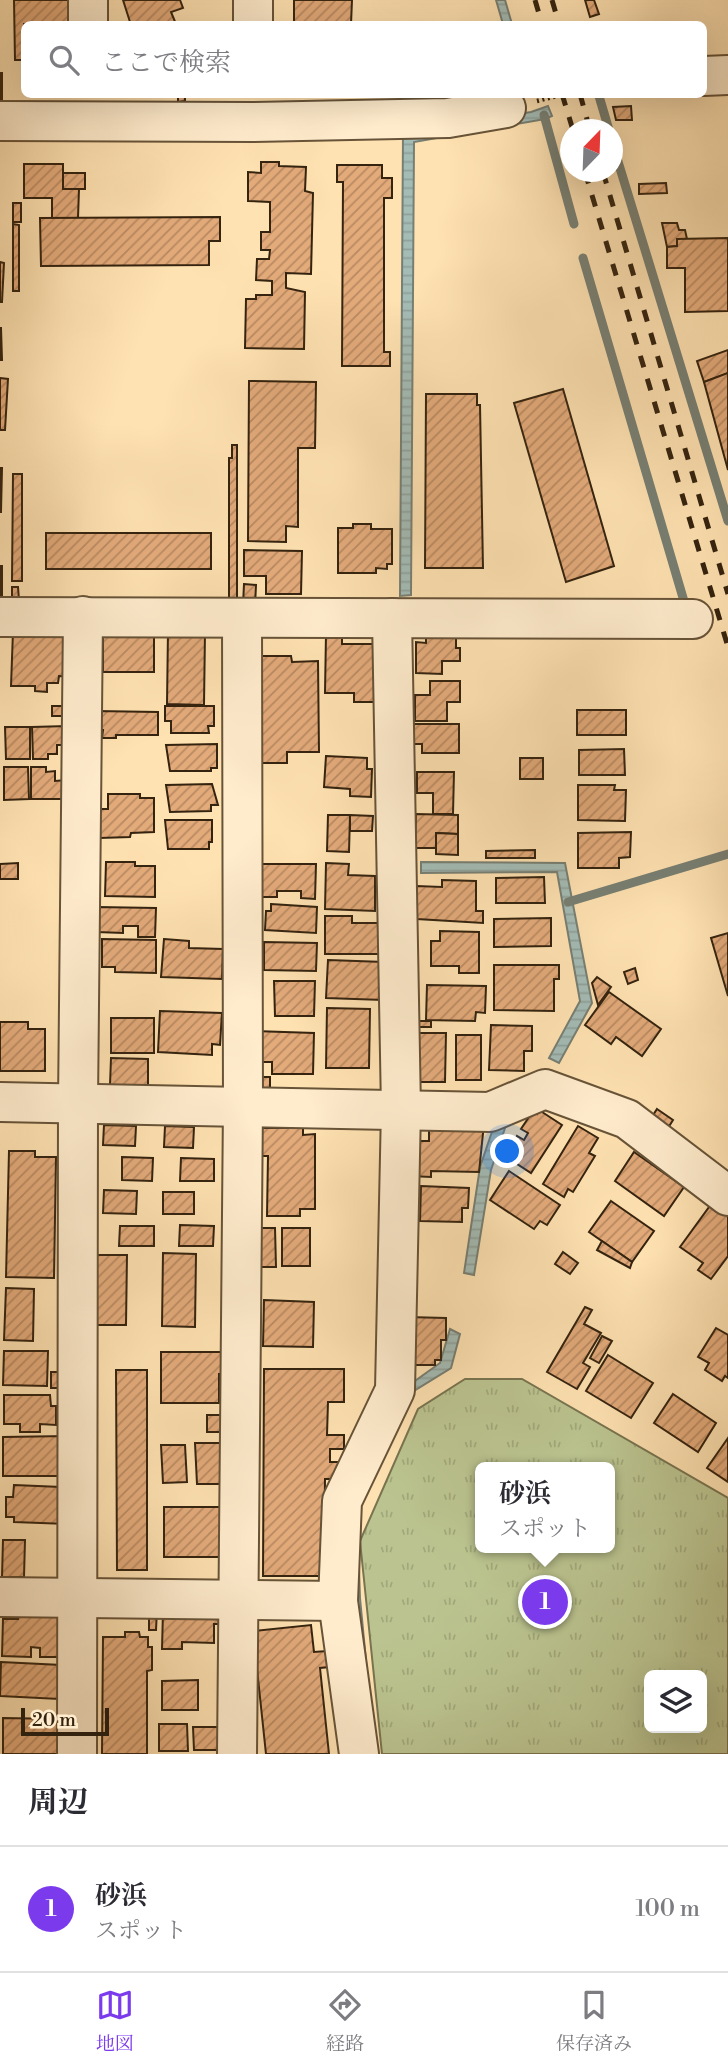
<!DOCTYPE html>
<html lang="ja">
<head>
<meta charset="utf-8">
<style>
	:root { --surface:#fff; --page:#f2f2f3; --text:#2b2b33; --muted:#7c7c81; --line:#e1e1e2; --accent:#7c3aed }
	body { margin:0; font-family:"Libre Bodoni","Noto Serif JP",serif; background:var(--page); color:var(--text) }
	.controls { position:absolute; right:21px; bottom:21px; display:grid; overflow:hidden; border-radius:10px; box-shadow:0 7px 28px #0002 }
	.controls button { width:63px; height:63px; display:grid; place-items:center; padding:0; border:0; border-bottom:2px solid var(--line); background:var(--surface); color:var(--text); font:35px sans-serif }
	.compass { position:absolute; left:560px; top:119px; width:63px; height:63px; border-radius:50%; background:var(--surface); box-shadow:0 7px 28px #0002; rotate:23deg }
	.scale { position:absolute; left:21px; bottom:18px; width:88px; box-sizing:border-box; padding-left:7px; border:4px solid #34230f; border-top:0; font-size:19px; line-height:24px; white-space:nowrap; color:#34230f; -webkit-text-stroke:5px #ffeccd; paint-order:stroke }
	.you { position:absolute; left:508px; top:1152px; width:24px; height:24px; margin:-18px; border:5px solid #fff; border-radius:50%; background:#1a73e8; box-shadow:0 0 0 10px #1a73e833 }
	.badge { display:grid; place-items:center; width:46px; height:46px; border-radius:50%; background:var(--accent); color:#fff; font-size:23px; font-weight:700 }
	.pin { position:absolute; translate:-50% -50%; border:4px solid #fff; box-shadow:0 2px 7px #0006 }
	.popup { position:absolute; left:475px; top:1462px; width:140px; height:91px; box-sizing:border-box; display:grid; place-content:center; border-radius:10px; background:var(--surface); filter:drop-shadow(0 2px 5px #0005); font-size:23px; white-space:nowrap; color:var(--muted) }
	.popup b { font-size:26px; color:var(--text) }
	.popup::after { content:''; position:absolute; left:50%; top:100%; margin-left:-14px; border:14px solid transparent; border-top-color:var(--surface) }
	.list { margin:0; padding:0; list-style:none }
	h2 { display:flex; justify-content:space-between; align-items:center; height:91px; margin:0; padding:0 28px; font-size:30px }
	h2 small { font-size:23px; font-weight:400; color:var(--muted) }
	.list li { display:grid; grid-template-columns:46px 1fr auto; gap:21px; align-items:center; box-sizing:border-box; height:126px; padding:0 28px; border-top:2px solid var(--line) }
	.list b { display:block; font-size:26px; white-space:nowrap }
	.list p { margin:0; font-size:23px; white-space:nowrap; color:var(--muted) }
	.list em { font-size:23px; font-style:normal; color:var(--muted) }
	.icon { flex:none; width:38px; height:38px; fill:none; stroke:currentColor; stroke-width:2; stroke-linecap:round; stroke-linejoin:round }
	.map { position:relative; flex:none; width:728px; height:1754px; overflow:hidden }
	.search { position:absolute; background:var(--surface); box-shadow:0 7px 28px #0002; left:21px; right:21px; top:21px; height:77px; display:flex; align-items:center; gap:18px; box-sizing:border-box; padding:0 24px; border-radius:10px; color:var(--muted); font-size:26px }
	.sheet { height:217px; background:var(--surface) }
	nav { display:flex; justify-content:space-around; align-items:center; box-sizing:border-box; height:98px; border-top:2px solid var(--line); background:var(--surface); font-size:19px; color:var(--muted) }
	nav a { display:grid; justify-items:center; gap:4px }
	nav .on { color:var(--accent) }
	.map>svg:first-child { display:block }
</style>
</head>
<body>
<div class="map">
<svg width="728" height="1754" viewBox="0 0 728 1754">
	<defs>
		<pattern id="grass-tufts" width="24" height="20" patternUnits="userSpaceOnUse" patternTransform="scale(1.75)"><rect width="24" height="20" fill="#bbc490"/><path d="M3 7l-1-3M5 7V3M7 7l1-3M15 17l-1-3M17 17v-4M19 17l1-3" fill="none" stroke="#a1a87b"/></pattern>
		<pattern id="water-rules" width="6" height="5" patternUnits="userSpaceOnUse" patternTransform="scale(1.75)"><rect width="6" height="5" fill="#a4bcb6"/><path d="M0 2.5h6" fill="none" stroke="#8ea19b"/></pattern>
		<pattern id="building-hatch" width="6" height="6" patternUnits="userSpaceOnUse" patternTransform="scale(1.75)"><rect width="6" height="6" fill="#e3aa7a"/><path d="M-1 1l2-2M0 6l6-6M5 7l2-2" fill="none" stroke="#b98a62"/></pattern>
	</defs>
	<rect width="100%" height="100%" fill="#ffe2b2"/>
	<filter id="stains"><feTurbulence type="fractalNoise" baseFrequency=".00286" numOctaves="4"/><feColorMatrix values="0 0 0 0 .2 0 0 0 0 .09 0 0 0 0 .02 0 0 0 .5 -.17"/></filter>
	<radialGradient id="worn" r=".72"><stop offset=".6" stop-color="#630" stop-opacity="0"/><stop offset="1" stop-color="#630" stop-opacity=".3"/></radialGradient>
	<path fill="url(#grass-tufts)" stroke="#787450" stroke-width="2" fill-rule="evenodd" d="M 465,1379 L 522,1379 L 728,1498 L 728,1754 L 382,1754 L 360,1541 L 418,1409 ZM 480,1467 L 610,1467 L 610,1548 L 480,1548 ZM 649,1675 L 702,1675 L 702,1728 L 649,1728 Z"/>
	<g fill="url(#water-rules)" stroke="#777f73" stroke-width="2">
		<polygon points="496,0 505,0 512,24 503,24"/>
		<polygon points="548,106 552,116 545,119 414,142 411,595 400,596 403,133 531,112"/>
		<polygon points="421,862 565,863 592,1003 559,1063 549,1058 580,1001 557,872 421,873"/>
		<polygon points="496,1120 506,1125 491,1170 474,1275 464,1273 480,1167"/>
		<polygon points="450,1329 460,1334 451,1368 414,1391 357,1509 360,1598 375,1754 365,1754 348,1506 408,1386 440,1363"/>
	</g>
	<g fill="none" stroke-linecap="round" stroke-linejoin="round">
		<g stroke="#777f73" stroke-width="9">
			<polyline points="599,96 609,130"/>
			<polyline points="544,115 574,224"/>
			<polyline points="612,142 728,521"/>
			<polyline points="583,258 686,608"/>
			<polyline points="568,902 728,854"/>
		</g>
	</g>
	<g fill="url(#building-hatch)" stroke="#34230f" stroke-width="2">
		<polygon points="14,0 68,0 68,24 24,24 24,60 15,60"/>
		<polygon points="123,0 180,0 183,8 171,12 176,24 123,24 130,22"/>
		<polygon points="294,0 352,0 351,24 294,24"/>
		<polygon points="585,0 594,0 599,14 590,17"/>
		<rect x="0" y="73" width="2" height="35"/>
		<polygon points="178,94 185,94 185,101 178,102"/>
		<polygon points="293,94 350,94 350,97 293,96"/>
		<polygon points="631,106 632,120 616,120 613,107"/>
		<polygon points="261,162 279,162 279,166 306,167 305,191 313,193 311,274 286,273 286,288 305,292 304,349 245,348 246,299 256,299 256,295 272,295 272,281 256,280 257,259 269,259 270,250 261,250 261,232 270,232 270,202 248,201 248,172 261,173"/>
		<polygon points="24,164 63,164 63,189 79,189 78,218 52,219 52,198 24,198"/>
		<polygon points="337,165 382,165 382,178 392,178 392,198 384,198 384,352 390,352 390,366 342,366 343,182 337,182"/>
		<rect x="63" y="173" width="22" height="16"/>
		<polygon points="666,183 667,193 639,194 639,184"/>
		<rect x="13" y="203" width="8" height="19"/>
		<polygon points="220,217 220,241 209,241 209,265 41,266 40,218"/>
		<polygon points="662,223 677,223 679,230 685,230 687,239 677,239 677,246 667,247"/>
		<polygon points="13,224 19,225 19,291 13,291"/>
		<polygon points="728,238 728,311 685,312 685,268 667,268 667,247 677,246 677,239"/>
		<polygon points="0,262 4,263 2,302 0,302"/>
		<polygon points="0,328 1,328 2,360 0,360"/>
		<polygon points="728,350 728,373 704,382 697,361"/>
		<polygon points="728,373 728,470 704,382"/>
		<polygon points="0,378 8,379 5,430 0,430"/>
		<polygon points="249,381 316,382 315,448 298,448 298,527 286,526 286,542 248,541"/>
		<polygon points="563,389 614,566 566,582 514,403"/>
		<polygon points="426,394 477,394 477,405 480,405 483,568 425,568"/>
		<polygon points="232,445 237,445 237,598 229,598 229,458 232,458"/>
		<polygon points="0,468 2,468 1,512 0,512"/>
		<polygon points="13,474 22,474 22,581 12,581"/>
		<polygon points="353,524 371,524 371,529 392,529 392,564 387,564 387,569 376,568 376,573 338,573 338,528 353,528"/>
		<rect x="46" y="533" width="165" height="36"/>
		<polygon points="244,550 302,551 301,594 266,594 266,576 244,576"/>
		<rect x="0" y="566" width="2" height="34"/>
		<polygon points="244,584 256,585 255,606 243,605"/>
		<polygon points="12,587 18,587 19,600 12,600"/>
		<polygon points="13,631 74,633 73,677 59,676 58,683 47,683 47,692 35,691 35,686 11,686"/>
		<polygon points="168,631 205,632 204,705 167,704"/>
		<polygon points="103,633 154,634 154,672 103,672"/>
		<polygon points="326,634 342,634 342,644 378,644 378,702 354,702 354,693 325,693"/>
		<polygon points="426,636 456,637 456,648 460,648 460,661 442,661 442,674 416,673 416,642 426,643"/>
		<polygon points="259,656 291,656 292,662 318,661 319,752 287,752 287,763 260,763"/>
		<polygon points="430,681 460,681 460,702 447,702 447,721 415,721 415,695 430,695"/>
		<rect x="52" y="706" width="20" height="10"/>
		<polygon points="165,706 214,706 214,726 208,726 209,733 171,733 171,721 165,721"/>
		<rect x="577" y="710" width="49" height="25"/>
		<polygon points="95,711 158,712 158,735 116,735 116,738 102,738 103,730 95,730"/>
		<polygon points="414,724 459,724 459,753 422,753 422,744 414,744"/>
		<polygon points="67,726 68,745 57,745 57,754 48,754 48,759 33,759 32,727"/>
		<polygon points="5,727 30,727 30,759 6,759"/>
		<polygon points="217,744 217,768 211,768 211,771 170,771 166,745"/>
		<polygon points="624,749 625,775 579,775 579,750"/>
		<polygon points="326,756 367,758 367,769 372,769 371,797 350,796 350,789 324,787"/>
		<rect x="520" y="758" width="23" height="21"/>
		<polygon points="4,767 28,767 29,799 4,800"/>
		<polygon points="31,767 46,767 46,772 55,771 55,781 66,780 66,799 31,799"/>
		<polygon points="417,772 454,772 453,814 433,814 433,793 417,793"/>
		<polygon points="212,784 218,805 211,805 211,811 170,812 166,785"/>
		<polygon points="578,785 615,785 614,790 626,790 625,821 578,820"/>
		<polygon points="108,794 140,794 140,798 154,798 154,832 131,833 130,837 100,838 100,809 108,809"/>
		<polygon points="416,814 458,815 458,834 436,833 436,848 415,848"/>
		<polygon points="328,815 350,815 349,852 327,851"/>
		<polygon points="350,815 373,816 372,831 350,831"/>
		<polygon points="165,820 212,820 212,842 209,842 209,849 168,849"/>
		<polygon points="631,832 630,857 619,858 619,868 578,868 578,833"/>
		<polygon points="436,833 458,834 458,855 436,854"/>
		<polygon points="535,850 535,858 486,858 486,851"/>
		<polygon points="106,862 135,862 135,866 155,866 155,897 105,896"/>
		<polygon points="18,863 18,879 0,879 0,864"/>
		<polygon points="326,863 349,864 348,875 375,876 375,911 325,909"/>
		<polygon points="260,864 316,864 315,899 301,898 301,891 277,891 277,897 260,897"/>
		<polygon points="544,877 545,903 496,903 496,878"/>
		<polygon points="442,880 476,881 476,911 483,911 483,923 417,919 417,886 442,887"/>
		<polygon points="271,904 317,907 316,933 265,930 266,911 271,911"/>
		<polygon points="97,907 156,908 155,937 138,937 138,926 123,926 123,933 97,932"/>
		<polygon points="325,916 352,916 352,923 382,923 382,954 325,954"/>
		<polygon points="551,918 551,946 494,947 494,919"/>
		<polygon points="440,931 479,932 479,973 459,973 459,966 431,966 431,941 440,941"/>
		<polygon points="728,933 728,996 711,938"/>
		<polygon points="102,939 156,940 156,973 115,972 115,967 102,967"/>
		<polygon points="164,939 189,941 189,948 223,949 222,979 161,977"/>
		<polygon points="264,942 317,943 316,971 264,970"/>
		<polygon points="328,960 384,962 383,1000 326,998"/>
		<polygon points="494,965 559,965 559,979 554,979 554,1011 494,1010"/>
		<polygon points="635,968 638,980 628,984 624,972"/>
		<polygon points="597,977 611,987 598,1005 592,983"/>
		<polygon points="274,981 315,981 314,1016 275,1016"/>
		<polygon points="427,985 486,986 485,1013 476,1012 475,1021 426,1020"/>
		<polygon points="609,992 661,1029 642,1056 616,1037 611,1044 585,1025"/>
		<polygon points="327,1008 370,1009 369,1068 326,1068"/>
		<polygon points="160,1011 222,1013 220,1045 212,1044 212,1055 158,1052"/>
		<rect x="111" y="1018" width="43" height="35"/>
		<rect x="409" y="1021" width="22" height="6"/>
		<polygon points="0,1022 28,1022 28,1029 45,1029 45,1071 0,1071"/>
		<polygon points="491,1025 532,1026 532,1051 524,1051 524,1071 489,1070"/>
		<polygon points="254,1031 314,1033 313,1074 272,1074 272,1062 254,1062"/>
		<polygon points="414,1033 446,1033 445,1082 413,1082"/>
		<rect x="456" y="1035" width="25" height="45"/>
		<polygon points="111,1058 148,1059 148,1085 110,1085"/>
		<rect x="249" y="1077" width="21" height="11"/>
		<polygon points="657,1109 673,1120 666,1131 650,1120"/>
		<polygon points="539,1110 562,1125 531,1173 508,1158 517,1136 524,1140 528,1133 521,1129 533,1111 537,1114"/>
		<polygon points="429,1123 484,1124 479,1172 431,1171 431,1177 410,1176 410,1141 429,1141"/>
		<polygon points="104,1125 136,1126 135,1146 103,1145"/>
		<polygon points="165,1126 194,1127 193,1148 164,1147"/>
		<polygon points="578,1126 598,1138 589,1153 595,1156 573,1192 568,1189 564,1197 543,1184"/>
		<polygon points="262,1128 303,1128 303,1135 315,1134 315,1209 300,1209 300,1216 267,1216 268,1156 262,1156"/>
		<polygon points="9,1151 35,1151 35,1157 56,1157 54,1278 6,1277"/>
		<polygon points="634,1152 684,1187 664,1216 615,1181"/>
		<polygon points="122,1157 153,1158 152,1181 122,1180"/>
		<polygon points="181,1158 214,1159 214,1181 180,1181"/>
		<polygon points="509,1171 560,1205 547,1225 540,1221 534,1229 490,1200"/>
		<polygon points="421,1186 469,1188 468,1208 462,1208 462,1222 420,1221"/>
		<polygon points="104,1190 137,1191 136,1214 103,1213"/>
		<rect x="163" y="1192" width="31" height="22"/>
		<polygon points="611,1201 654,1231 632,1262 589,1232"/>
		<polygon points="712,1203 728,1215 728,1256 711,1279 698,1270 703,1263 680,1247"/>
		<polygon points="180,1225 214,1226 213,1246 179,1246"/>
		<polygon points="120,1226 154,1226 154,1246 119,1246"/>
		<polygon points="251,1228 275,1228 276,1267 252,1267"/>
		<rect x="282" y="1228" width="28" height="38"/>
		<polygon points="602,1241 632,1262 630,1268 597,1250"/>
		<polygon points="563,1252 578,1263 570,1274 555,1264"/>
		<polygon points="163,1253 196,1254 195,1327 162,1326"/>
		<polygon points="96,1255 127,1255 126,1325 95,1325"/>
		<polygon points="6,1288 34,1289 33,1341 4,1340"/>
		<polygon points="264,1300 314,1302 313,1347 263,1346"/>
		<polygon points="585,1307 592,1310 584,1324 601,1333 583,1363 590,1367 577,1389 547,1372"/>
		<polygon points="407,1317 446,1318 446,1340 441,1340 441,1360 435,1360 435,1365 411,1365"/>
		<polygon points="716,1328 728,1335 728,1378 725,1376 722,1381 705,1370 709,1363 698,1357"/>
		<polygon points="602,1336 612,1341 599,1363 590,1358"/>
		<polygon points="4,1351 48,1351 47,1386 3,1385"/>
		<polygon points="161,1352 227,1352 227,1374 219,1374 219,1403 161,1403"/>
		<polygon points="608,1355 653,1383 631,1418 586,1391"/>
		<polygon points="264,1369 344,1369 344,1402 328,1402 327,1435 344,1435 344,1449 330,1449 330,1462 340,1462 340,1479 325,1479 324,1576 263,1576"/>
		<polygon points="116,1370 147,1370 147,1570 117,1570"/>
		<polygon points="51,1372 71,1372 72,1388 51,1388"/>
		<polygon points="673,1394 716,1423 698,1452 654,1423"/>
		<polygon points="4,1395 50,1395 51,1406 56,1406 56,1425 40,1424 40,1432 20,1432 20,1424 4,1424"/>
		<rect x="207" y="1415" width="19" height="17"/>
		<polygon points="67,1436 68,1476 3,1476 3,1437"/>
		<polygon points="728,1438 728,1482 707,1468"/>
		<polygon points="195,1443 223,1443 224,1484 197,1484"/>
		<polygon points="161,1445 185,1445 187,1482 163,1483"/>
		<polygon points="14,1485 61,1487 67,1524 14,1522 14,1517 6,1517 6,1497 13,1497"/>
		<rect x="164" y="1507" width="58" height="50"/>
		<polygon points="3,1540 25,1540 24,1577 2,1577"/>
		<polygon points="18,1607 67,1607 60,1657 40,1657 40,1648 31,1647 31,1657 2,1656 3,1619 18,1619"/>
		<polygon points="149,1609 157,1609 156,1630 149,1630"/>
		<polygon points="163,1611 220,1612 220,1624 214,1624 214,1643 182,1642 182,1649 162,1649"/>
		<polygon points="311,1625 314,1652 327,1651 329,1667 320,1668 329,1754 266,1754 253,1631"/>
		<polygon points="125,1632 139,1632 140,1637 148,1637 148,1647 152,1647 152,1670 147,1671 147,1754 102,1754 103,1637 125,1637"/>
		<polygon points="1,1662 61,1665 59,1699 0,1696"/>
		<polygon points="198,1680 198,1710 162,1710 162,1681"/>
		<polygon points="3,1718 60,1719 59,1754 3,1754"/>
		<polygon points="159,1724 187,1724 188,1751 159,1751"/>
		<polygon points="193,1727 220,1727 220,1750 194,1750"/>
	</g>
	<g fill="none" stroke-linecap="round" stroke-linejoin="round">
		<defs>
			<g id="minor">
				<polyline points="88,24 88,0"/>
				<polyline points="253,24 253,0"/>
				<polyline points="704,76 728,75"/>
				<polyline points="0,121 252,122 448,118 506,108"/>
				<polyline points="0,617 693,619"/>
				<polyline points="0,1102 490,1112 545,1089 627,1119 728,1196"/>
				<polyline points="0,1597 338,1601"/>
				<polyline points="77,1754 78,1103 83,616"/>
				<polyline points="237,1754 243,1106 242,618"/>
				<polyline points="359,1754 338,1601 342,1501 395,1390 401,1109 392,618"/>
			</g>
		</defs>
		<use href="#minor" stroke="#675338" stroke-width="42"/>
		<polyline stroke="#34230f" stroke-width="4.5" stroke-dasharray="2 3.5" stroke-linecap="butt" points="537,101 565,94"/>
		<use href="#minor" stroke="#ffeccd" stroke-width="38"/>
		<g stroke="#34230f" stroke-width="5" stroke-dasharray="12 12" stroke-linecap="butt">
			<polyline points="535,0 542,24"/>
			<polyline points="552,0 559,24"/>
			<polyline points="562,94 573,130"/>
			<polyline points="580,94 590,130"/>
			<polyline points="585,172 728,647"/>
			<polyline points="603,172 728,594"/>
		</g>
	</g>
	<rect width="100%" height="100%" filter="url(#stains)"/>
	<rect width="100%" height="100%" fill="url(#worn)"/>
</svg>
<div class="controls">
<button><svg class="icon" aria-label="layers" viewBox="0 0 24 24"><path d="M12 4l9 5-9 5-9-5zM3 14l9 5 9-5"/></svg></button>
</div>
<svg class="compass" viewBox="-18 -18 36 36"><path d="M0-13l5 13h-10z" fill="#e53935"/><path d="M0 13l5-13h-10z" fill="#7c7c81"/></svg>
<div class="scale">20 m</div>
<div class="you"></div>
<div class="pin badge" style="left:545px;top:1602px">1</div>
<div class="popup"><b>砂浜</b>スポット</div>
<div class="search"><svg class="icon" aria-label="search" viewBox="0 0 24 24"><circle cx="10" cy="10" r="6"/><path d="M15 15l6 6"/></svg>ここで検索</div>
</div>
<section class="sheet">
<h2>周辺<small></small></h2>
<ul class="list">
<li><span class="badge">1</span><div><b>砂浜</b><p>スポット</p></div><em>100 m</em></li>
</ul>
</section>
<nav>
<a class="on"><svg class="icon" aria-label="map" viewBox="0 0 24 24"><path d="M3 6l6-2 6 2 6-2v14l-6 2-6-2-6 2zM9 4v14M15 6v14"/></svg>地図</a>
<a><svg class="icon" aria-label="directions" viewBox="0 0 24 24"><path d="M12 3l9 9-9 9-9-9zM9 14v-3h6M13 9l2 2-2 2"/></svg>経路</a>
<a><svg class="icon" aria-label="saved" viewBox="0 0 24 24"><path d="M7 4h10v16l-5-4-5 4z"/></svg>保存済み</a>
</nav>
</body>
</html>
